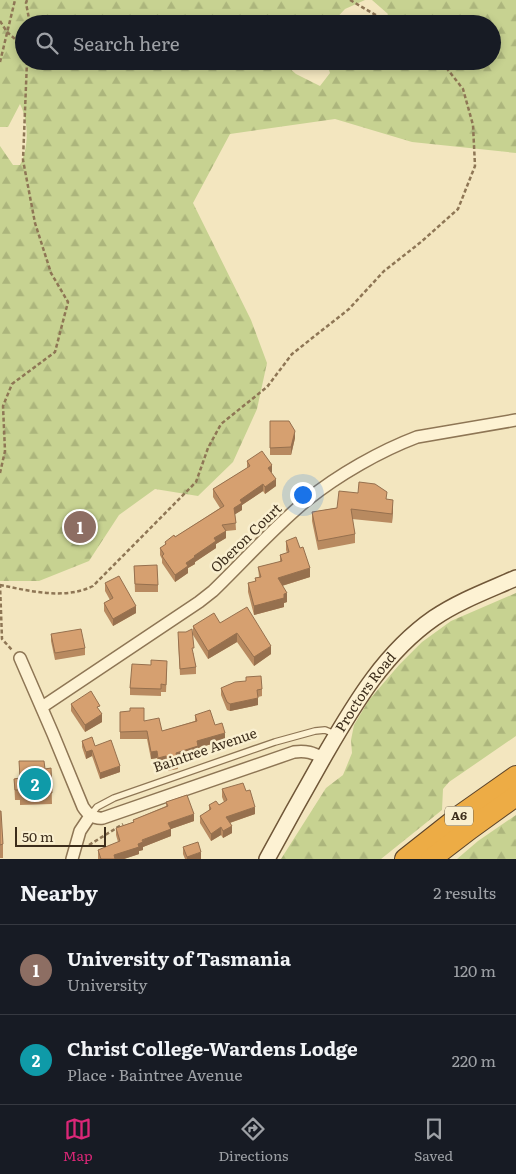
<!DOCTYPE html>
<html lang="en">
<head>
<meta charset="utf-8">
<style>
	:root { --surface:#171b24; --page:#242831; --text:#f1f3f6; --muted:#9ea1a6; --line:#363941; --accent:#db2777 }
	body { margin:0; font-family:Literata,serif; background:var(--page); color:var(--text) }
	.scale { position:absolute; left:15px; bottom:12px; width:91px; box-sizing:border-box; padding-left:5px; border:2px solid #3c2d1b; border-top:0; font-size:14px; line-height:18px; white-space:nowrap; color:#3c2d1b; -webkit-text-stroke:4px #f9efcf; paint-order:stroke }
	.you { position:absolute; left:302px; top:494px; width:18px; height:18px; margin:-12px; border:4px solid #fff; border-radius:50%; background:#1a73e8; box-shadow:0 0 0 8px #1a73e833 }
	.badge { display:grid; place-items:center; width:32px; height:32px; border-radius:50%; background:var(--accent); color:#fff; font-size:16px; font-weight:700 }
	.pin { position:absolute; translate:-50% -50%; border:2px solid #fff; box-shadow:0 1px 5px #0006 }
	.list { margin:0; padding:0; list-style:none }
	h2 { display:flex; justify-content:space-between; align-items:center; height:65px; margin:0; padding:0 20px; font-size:21px }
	h2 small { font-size:16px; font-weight:400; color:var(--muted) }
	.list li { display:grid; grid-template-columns:32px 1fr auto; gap:15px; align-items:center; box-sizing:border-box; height:90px; padding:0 20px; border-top:1px solid var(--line) }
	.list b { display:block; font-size:19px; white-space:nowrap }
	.list p { margin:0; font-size:16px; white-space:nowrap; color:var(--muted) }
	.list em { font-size:16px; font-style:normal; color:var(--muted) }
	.icon { flex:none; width:28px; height:28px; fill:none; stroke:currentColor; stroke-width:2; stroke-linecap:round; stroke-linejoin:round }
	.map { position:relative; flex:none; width:516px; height:859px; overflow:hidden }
	.search { position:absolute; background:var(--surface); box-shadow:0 2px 8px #0003; left:15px; right:15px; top:15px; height:55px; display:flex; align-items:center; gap:12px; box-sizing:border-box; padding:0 18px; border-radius:28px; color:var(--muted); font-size:19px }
	.sheet { height:245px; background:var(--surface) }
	nav { display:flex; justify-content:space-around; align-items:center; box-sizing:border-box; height:70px; border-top:1px solid var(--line); background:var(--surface); font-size:14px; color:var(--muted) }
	nav a { display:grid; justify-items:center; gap:2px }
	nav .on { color:var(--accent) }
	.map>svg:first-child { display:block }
</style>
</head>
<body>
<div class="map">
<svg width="516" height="859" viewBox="0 0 516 859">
	<defs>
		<pattern id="forest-firs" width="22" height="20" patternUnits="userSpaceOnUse" patternTransform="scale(1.25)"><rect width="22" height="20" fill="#c7d291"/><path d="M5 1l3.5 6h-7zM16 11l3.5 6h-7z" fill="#acb57c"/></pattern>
	</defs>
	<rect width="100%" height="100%" fill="#f3e6bf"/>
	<g fill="url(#forest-firs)">
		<path d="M 0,0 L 365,0 L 345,9 L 331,24 L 24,24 L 24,61 L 281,61 L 296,74 L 320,86 L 330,73 L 326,61 L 492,61 L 492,24 L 382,24 L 388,14 L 372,0 L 516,0 L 516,153 L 412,142 L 335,119 L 230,134 L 193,203 L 251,320 L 267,363 L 257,409 L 233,462 L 198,496 L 155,489 L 119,515 L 89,561 L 39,581 L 0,581 L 0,146 L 13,165 L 20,165 C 29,147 29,122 20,104 L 8,127 L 0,127 Z"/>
		<polygon points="516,593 516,736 449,782 443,789 442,810 381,859 281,859 326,788 343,775 352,753 351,740 354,725 369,700 399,665 422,642 451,621"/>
		<polygon points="516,815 516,859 457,859 478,841"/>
	</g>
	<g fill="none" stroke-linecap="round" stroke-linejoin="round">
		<defs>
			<polyline id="lane" points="90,816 97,807 114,798 275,742 315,731 325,730 335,734"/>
			<g id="street">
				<path d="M 20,658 L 53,734 L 83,807 C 88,815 94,819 103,818 L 294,752 C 306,750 313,753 324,758"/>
				<path d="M 42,707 L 199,602 L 213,591 C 244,561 274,527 307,500 C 338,475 380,451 417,437 L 516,420"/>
				<polyline points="72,859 80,831 90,816"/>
			</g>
			<g id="secondary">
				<path id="s1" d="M 267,859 C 286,824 306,788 326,753 C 355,703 385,652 434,618 C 459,601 489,590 516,578"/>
			</g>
			<g id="highway">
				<polyline points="405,859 462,814 516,776"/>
				<polyline points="431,859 470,829 516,796"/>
			</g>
		</defs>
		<use href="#lane" stroke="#8e7655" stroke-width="8"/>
		<use href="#street" stroke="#8e7655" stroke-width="14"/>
		<use href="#secondary" stroke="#705738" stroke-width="18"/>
		<use href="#highway" stroke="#5b432a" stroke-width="22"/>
		<g stroke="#8e7655" stroke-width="2.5" stroke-dasharray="4 2.5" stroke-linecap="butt">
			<polyline points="27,0 26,3 30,24"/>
			<polyline points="350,0 391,24"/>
			<polyline points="0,21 7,32 24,47"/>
			<polyline points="0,62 15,0"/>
			<polyline points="0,473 5,451 3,406 12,384 55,352 68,302 51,273 35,223 23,160 27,61"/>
			<polyline points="0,584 2,639 12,650"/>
			<path d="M 0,585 C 30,591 65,600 93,586 L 196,482 L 208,448 L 221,424 L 267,387 L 292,354 L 349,309 L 384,271 L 421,242 L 458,209 L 475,166 L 473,125 L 463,89 L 441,61"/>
			<polyline points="89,845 123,824"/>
		</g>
		<use href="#lane" stroke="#fdf2d3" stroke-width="5.5"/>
		<use href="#street" stroke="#fdf2d3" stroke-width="11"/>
		<use href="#secondary" stroke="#fdf2d3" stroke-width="15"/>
		<use href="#highway" stroke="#edac45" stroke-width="20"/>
	</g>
	<g fill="#b88a60">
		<polygon points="270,421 295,438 291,455 270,455"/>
		<polygon points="247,461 272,472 271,473 276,486 265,494 263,491 242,505 242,510 235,514 236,530 226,531 226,538 216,544 216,548 195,562 195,564 188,568 188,573 175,582 162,563 162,559 160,555 160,548 165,545 165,542 175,537 220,508 213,497 213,489 247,468"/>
		<polygon points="387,499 393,509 392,523 352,519 355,534 355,543 318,550 312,521 312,512"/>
		<polygon points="286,541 310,577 282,586 287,602 284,603 284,607 254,615 248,592 248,583 255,582 255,578 259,577 258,567 280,562 280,555 287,553 286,550"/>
		<polygon points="134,566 158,585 158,592 135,592"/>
		<polygon points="105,583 136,613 113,626 104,611 104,603 110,600 105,591"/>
		<polygon points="220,623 271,654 254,666 237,642 208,659 193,635 193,626"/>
		<polygon points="51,634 85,648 85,655 55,660 51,641"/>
		<polygon points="178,639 194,654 193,654 196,667 196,674 180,675"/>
		<polygon points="167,668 166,692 161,692 161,696 130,695 130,688"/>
		<polygon points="221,688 262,689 262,696 258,697 258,705 230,711 227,710 221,695"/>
		<polygon points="71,704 100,712 102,722 85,732 71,711"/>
		<polygon points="120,712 144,721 162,731 195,721 195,715 215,725 225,740 198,748 198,753 177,760 178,769 167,771 166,763 158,765 157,758 151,759 147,739 120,739"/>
		<polygon points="82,741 95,746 120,772 100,779 92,756 86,759 82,747"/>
		<polygon points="51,768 52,804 20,805 20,800 15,800 14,779 19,778 45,769"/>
		<polygon points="222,789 255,814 230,823 232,833 223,838 221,835 211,841 200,823 200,816 209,811 209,805 219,805 224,802 222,797"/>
		<polygon points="166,802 194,821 171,829 171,836 143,847 143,850 139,851 139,854 124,859 98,859 98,850 118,842 116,835 116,828 133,822 133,820 166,806"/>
		<polygon points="0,811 3,844 3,858 0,858"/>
		<polygon points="183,847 201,859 185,859 183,854"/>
	</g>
	<g fill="#96704e">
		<polygon points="295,431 295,438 291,455 291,447"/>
		<polygon points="272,465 272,472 268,475 268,468"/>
		<polygon points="276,479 276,486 265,494 265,487"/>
		<polygon points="263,484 263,491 242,505 242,510 234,515 234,508 240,500"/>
		<polygon points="393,500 393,509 392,523 392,514"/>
		<polygon points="226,531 226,538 216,544 216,548 195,562 195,564 188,568 188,573 175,582 175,575 186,563 214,538"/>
		<polygon points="310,568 310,577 278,587 278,578"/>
		<polygon points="287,593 287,602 284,603 284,607 254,615 254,606"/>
		<polygon points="136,606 136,613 113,626 113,619"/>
		<polygon points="237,633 237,642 208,659 208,651"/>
		<polygon points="271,646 271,654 254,666 254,657"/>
		<polygon points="258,698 258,705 230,711 230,704"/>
		<polygon points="102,714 102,722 85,732 85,725"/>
		<polygon points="225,733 225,740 198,748 198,753 176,760 176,753 197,741"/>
		<polygon points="92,750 92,756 86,759 86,752"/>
		<polygon points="157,751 157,758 151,759 151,752"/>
		<polygon points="166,756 166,763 158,765 158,758"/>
		<polygon points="120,766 120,772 100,779 100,773"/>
		<polygon points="255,807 255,814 226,824 226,817"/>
		<polygon points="194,814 194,821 171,829 171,836 143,847 143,850 139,851 139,854 124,859 114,859 114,855 138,844 168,823"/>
		<polygon points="232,826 232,833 223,838 223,831"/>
		<polygon points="221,827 221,835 211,841 211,834"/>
		<polygon points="201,852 201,859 187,859 187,857"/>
	</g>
	<g fill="#d6a070" stroke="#96704e">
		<polygon points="270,421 289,421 295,431 291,447 270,448"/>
		<polygon points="262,451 272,465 268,468 276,479 265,487 263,484 240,500 242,503 234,508 236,523 222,525 226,531 214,538 216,541 194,556 195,557 186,563 188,566 175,575 162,556 164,554 160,548 166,544 165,542 174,535 175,537 224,506 213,489 250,466 247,461"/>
		<polygon points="359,482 375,484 387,492 386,499 393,500 392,514 351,509 355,534 318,541 312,512 337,508 339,491 358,493"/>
		<polygon points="296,537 300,548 303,547 310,568 278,578 287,593 284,594 284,598 254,606 248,583 256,581 255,578 261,577 258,567 282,561 280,555 289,552 286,541"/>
		<polygon points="157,565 158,585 135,584 134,566"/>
		<polygon points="119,576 136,606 113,619 104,603 113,598 105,583"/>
		<polygon points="247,607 271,646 254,657 237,633 208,651 193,626 214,613 220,623"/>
		<polygon points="81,629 85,648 55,653 51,634"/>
		<polygon points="192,629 194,648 192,648 196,667 180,669 178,632 186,632"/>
		<polygon points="151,660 167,661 166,685 161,684 161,689 130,688 132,664 151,665"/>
		<polygon points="261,676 262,689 257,690 258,698 230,704 227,702 221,688 235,682 246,681 246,677"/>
		<polygon points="91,691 100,706 97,707 102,714 85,725 71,704"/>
		<polygon points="130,708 144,708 144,721 159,718 162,731 197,721 195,715 210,710 215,725 222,723 225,733 197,741 198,746 176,753 178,762 167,764 166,756 158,758 157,751 151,752 147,731 120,732 120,712 130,711"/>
		<polygon points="92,737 95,746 111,740 120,766 100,773 92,750 86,752 82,741"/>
		<polygon points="19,761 44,761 45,769 51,768 52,793 20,794 20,790 15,790 14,779 20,778"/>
		<polygon points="243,783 246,791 250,790 255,807 226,817 232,826 223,831 221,827 211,834 200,816 211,809 209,805 216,801 219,805 227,800 222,789"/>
		<polygon points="187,795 194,814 168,823 171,829 142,840 143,842 138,844 139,847 114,855 115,859 101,859 98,850 120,841 116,828 134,822 133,820 168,806 166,802"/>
		<polygon points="0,811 1,811 3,844 0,845"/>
		<polygon points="198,842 201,852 187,857 183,847"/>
	</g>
	<g text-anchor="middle" stroke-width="5" stroke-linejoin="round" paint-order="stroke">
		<rect fill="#f9efcf" stroke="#756751" stroke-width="1" x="445" y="806.5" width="28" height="19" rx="4"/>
		<g font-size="12" font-weight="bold" fill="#3c2d1b">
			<text x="459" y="820">A6</text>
		</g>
		<g font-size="14" fill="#3c2d1b" stroke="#f9efcf">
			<text transform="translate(246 538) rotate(-44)" y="5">Oberon Court</text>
			<text dy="5" stroke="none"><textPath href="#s1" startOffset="194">Proctors Road</textPath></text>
			<text transform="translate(205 750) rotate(-19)" y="5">Baintree Avenue</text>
		</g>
	</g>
</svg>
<div class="scale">50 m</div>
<div class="you"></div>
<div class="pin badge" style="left:80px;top:527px;background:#8d6e63">1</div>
<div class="pin badge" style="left:35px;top:784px;background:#0f9aa8">2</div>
<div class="search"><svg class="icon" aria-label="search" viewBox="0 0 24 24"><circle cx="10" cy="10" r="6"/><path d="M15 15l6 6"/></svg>Search here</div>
</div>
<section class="sheet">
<h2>Nearby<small>2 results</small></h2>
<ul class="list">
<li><span class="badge" style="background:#8d6e63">1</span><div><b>University of Tasmania</b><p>University</p></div><em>120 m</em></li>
<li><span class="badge" style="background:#0f9aa8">2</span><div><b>Christ College-Wardens Lodge</b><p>Place · Baintree Avenue</p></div><em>220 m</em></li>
</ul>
</section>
<nav>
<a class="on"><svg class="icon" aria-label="map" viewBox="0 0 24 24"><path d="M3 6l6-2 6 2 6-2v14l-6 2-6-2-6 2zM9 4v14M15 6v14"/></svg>Map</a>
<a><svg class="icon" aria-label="directions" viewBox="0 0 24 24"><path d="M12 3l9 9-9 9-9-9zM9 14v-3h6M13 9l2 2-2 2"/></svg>Directions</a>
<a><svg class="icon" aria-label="saved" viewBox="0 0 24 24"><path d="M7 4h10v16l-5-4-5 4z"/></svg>Saved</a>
</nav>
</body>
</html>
